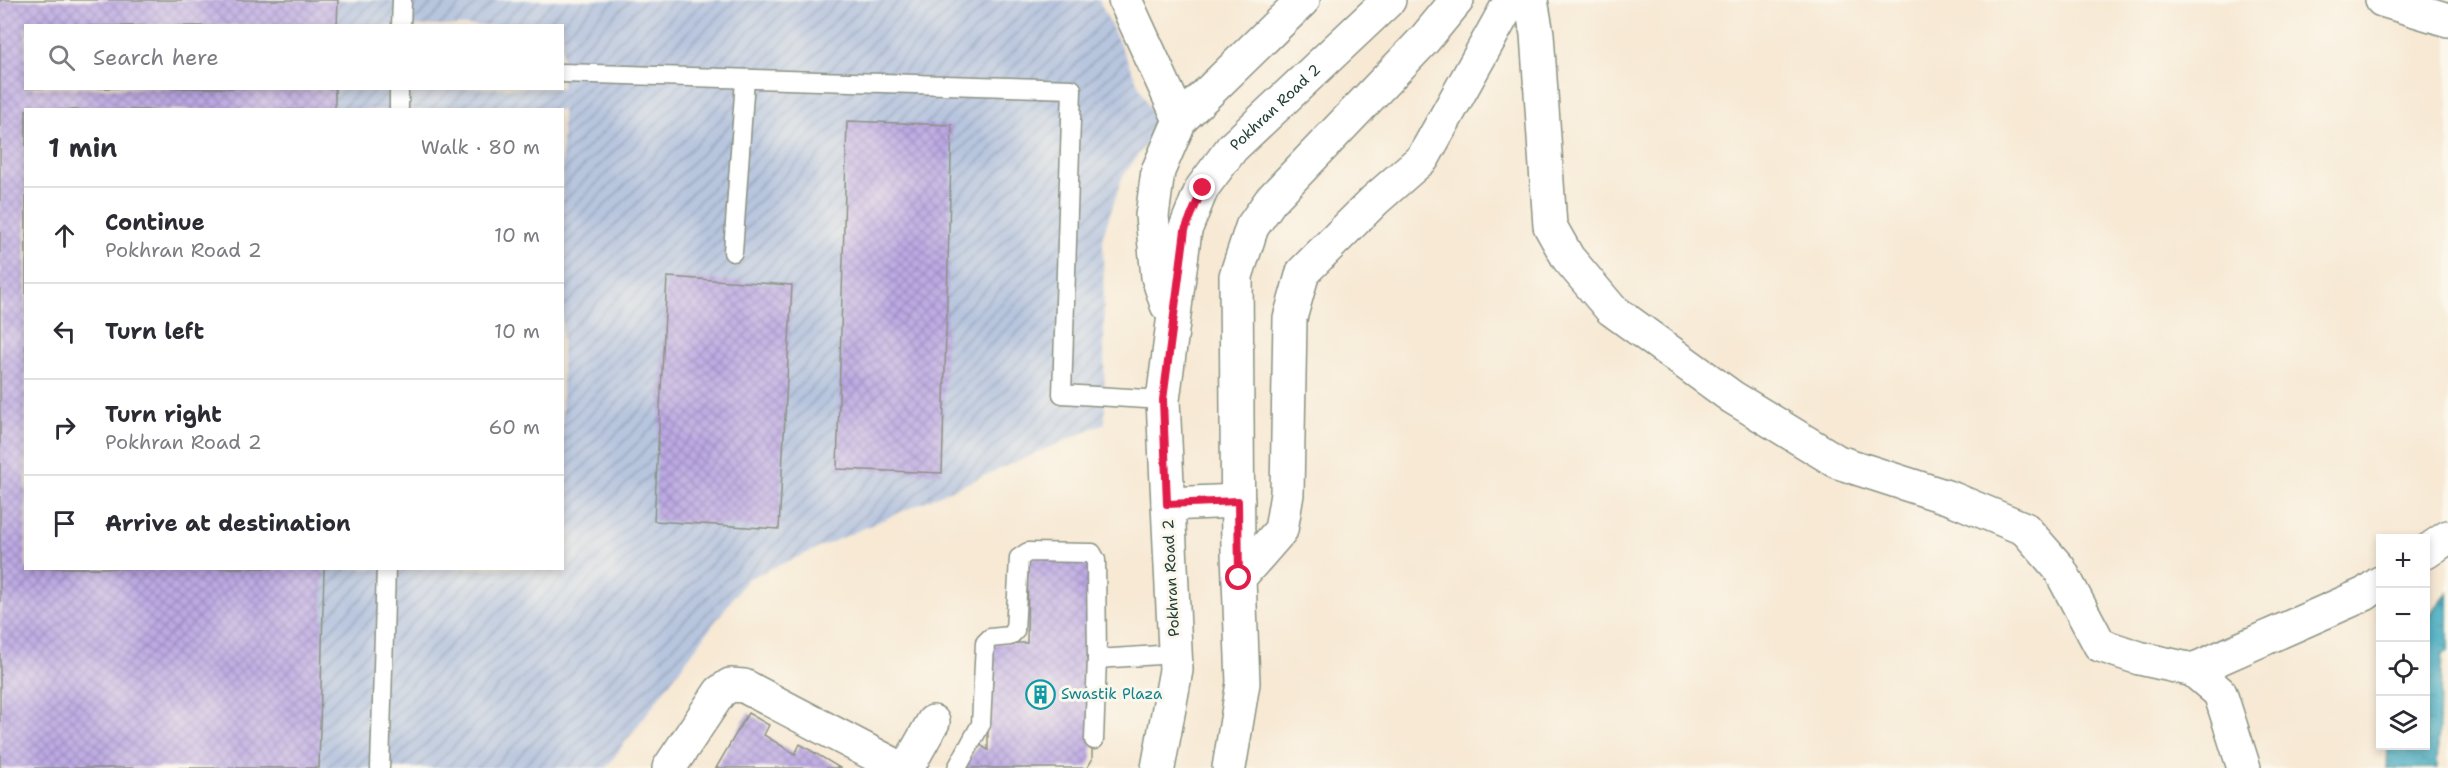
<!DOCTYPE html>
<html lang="en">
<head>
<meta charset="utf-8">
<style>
	:root { --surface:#fff; --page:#f2f2f3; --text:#2b2b33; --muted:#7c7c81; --line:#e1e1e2 }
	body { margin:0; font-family:"Shantell Sans",sans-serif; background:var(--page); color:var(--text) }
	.controls { position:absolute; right:18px; bottom:18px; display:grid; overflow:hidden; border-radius:0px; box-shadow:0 3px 9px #0003 }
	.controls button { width:54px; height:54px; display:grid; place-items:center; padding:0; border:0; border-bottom:2px solid var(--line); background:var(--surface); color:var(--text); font:30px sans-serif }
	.stop { position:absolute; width:18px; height:18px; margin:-14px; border:4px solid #e11d48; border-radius:50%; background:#fff }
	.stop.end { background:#e11d48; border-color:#fff; box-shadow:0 2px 6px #0008 }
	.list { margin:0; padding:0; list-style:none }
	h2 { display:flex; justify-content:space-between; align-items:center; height:78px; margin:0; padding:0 24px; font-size:26px }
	h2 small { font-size:20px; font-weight:400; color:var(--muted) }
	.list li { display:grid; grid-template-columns:39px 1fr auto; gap:18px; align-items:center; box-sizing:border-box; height:96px; padding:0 24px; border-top:2px solid var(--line) }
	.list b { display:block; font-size:22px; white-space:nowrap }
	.list p { margin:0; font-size:20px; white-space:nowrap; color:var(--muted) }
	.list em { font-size:20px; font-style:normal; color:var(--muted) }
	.icon { flex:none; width:33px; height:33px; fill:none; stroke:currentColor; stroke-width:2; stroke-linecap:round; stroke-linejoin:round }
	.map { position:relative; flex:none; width:2448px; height:768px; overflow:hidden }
	.search { position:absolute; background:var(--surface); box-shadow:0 3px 9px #0003; left:24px; top:24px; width:540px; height:66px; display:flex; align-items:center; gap:15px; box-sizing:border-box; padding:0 21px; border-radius:0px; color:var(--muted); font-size:22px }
	.panel { position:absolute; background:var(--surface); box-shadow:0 3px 9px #0003; left:24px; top:108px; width:540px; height:462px; border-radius:0px }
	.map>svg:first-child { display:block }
</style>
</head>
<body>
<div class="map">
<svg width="2448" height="768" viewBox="0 0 2448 768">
	<defs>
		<pattern id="industrial-furrows" width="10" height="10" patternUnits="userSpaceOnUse" patternTransform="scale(1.5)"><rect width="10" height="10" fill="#b7c5de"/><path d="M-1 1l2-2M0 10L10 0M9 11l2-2" fill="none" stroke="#94a1b5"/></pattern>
		<pattern id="water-ripples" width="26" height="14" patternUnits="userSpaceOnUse" patternTransform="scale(1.5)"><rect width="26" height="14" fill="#42abc1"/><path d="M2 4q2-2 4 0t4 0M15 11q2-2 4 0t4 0" fill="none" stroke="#378c9e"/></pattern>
		<pattern id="building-cross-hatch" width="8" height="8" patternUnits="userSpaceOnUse" patternTransform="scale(1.5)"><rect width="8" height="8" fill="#bda9e4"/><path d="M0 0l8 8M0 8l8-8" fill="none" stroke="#998bba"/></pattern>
	</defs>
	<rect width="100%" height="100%" fill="#fbf7ec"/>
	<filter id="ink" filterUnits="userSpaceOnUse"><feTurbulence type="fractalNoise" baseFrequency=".0167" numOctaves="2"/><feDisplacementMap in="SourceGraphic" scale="12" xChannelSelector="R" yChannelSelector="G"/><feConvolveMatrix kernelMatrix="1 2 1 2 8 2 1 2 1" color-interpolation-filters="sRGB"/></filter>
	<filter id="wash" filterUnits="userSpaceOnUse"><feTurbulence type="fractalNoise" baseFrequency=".008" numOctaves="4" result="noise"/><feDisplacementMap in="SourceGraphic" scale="24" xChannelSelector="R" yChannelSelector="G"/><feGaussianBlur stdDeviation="1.35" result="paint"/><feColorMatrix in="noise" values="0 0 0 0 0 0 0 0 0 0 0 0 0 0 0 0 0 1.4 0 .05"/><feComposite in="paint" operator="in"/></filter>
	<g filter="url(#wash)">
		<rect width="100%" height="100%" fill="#f7e9d4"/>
		<path fill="url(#industrial-furrows)" fill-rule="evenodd" d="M 0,0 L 1099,0 L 1158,126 L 1122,178 L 1103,235 L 1105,423 L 747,579 L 606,768 L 0,768 ZM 26,26 L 562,26 L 562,88 L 26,88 ZM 26,110 L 562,110 L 562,568 L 26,568 Z"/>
		<polygon fill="url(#water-ripples)" stroke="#30747a" stroke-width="1.5" points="2448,593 2448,651 2442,654 2437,768 2387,768 2388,746 2426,746 2426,620"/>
		<g id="blocks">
			<g fill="url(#building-cross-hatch)">
				<polygon points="0,0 338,0 337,26 26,26 26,88 335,88 335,110 26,110 26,568 324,568 319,768 0,768"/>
				<polygon points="847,121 952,125 942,473 837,469"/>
				<polygon points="667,277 792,285 779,529 654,521"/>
				<polygon points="1028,557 1092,558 1092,760 1087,768 964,768 979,744 988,750 988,643 1027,643"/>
				<polygon points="748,713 769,725 764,735 795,754 800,744 840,768 716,768"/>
			</g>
		</g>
	</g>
	<g filter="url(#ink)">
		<use href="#blocks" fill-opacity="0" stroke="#8b9384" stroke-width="1.5"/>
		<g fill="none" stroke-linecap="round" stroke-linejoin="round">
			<defs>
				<g id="lane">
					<polyline points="401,26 402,0"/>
					<polyline points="562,73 1072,89 1062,394 1163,400"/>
					<polyline points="399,110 399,88"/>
					<polyline points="733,252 745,79"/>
					<polyline points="1094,740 1097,659"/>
					<polyline points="380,768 386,568"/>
					<polyline points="957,768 981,724 985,643 990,638 1010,636 1015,631 1019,558 1028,552 1092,553 1096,560 1097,659 1175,654"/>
				</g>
				<g id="street">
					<polyline points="1531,0 1537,34 1550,226 1568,258 1611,309 1732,397 1838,462 1953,499 2025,529 2059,568 2100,645 2139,658 2193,670 2365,594 2380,583"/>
					<polyline points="2382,0 2448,20"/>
					<polyline points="2426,552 2448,537"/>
					<polyline points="2193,670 2220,693 2244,768"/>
					<polyline points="669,768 720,692 730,685 744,686 900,768"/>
					<polyline points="907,768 933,722"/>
				</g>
				<g id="secondary">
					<polyline points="1125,0 1180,120"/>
					<polyline points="1167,305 1158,277 1152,216 1158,171 1180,120 1303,0"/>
					<polyline points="1168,504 1238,501"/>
					<polyline points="1239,578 1281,530 1287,494 1290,318 1303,272 1375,200 1423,158 1511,0"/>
					<path id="s1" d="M 1158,768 L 1176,670 L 1163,400 L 1185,230 L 1202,188 L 1232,148 L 1389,0"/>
					<polyline points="1229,768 1243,683 1238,553 1236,276 1252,227 1271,200 1424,40 1457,0"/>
				</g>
			</defs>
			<use href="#lane" stroke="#8b9384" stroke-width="21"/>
			<use href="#street" stroke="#8b9384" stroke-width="36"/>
			<use href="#secondary" stroke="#8b9384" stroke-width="36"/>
			<use href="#lane" stroke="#fff" stroke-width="18"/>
			<use href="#street" stroke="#fff" stroke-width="33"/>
			<use href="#secondary" stroke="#fff" stroke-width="33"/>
		</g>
	</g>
	<g fill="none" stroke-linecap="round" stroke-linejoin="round" filter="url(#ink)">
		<polyline stroke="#e11d48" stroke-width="8" points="1203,188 1185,230 1163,400 1167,504 1238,501 1239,578"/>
	</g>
	<defs>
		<symbol id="building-ring" viewBox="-11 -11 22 22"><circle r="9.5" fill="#fbf7ec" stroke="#0f9aa8" stroke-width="1.5"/><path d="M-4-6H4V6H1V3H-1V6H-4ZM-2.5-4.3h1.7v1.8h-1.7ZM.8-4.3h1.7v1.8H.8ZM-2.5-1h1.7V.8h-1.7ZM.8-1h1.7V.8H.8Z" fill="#0f9aa8"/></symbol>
	</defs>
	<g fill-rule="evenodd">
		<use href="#building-ring" x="1024" y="678" width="33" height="33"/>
	</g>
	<g text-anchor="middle" stroke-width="6" stroke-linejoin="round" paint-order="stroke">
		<g font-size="15" fill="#1f3d34" stroke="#fbf7ec">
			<text dy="5" stroke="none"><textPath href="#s1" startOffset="696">Pokhran Road 2</textPath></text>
			<text transform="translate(1171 578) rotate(-93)" y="5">Pokhran Road 2</text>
		</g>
		<g font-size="15" fill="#0d838f" stroke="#fbf7ec" text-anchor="start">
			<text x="1061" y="699">Swastik Plaza</text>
		</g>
	</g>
</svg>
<div class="controls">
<button>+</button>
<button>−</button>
<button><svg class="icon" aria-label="locate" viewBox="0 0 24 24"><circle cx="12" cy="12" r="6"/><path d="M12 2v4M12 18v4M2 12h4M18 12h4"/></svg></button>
<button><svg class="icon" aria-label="layers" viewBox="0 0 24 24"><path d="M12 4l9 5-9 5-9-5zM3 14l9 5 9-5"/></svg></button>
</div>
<div class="stop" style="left:1239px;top:578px"></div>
<div class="stop end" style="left:1203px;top:188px"></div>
<div class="search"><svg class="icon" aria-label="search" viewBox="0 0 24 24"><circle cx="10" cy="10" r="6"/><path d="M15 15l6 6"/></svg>Search here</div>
<section class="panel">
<h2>1 min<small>Walk · 80 m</small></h2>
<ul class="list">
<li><svg class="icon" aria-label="ahead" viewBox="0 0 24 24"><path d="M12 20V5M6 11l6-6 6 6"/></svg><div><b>Continue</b><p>Pokhran Road 2</p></div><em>10 m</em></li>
<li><svg class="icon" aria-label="left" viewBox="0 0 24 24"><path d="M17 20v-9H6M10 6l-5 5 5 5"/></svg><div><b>Turn left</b></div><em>10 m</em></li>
<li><svg class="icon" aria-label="right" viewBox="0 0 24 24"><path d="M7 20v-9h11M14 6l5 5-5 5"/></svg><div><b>Turn right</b><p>Pokhran Road 2</p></div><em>60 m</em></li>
<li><svg class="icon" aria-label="arrive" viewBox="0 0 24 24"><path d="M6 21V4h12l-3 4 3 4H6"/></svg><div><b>Arrive at destination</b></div></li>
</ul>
</section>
</div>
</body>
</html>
